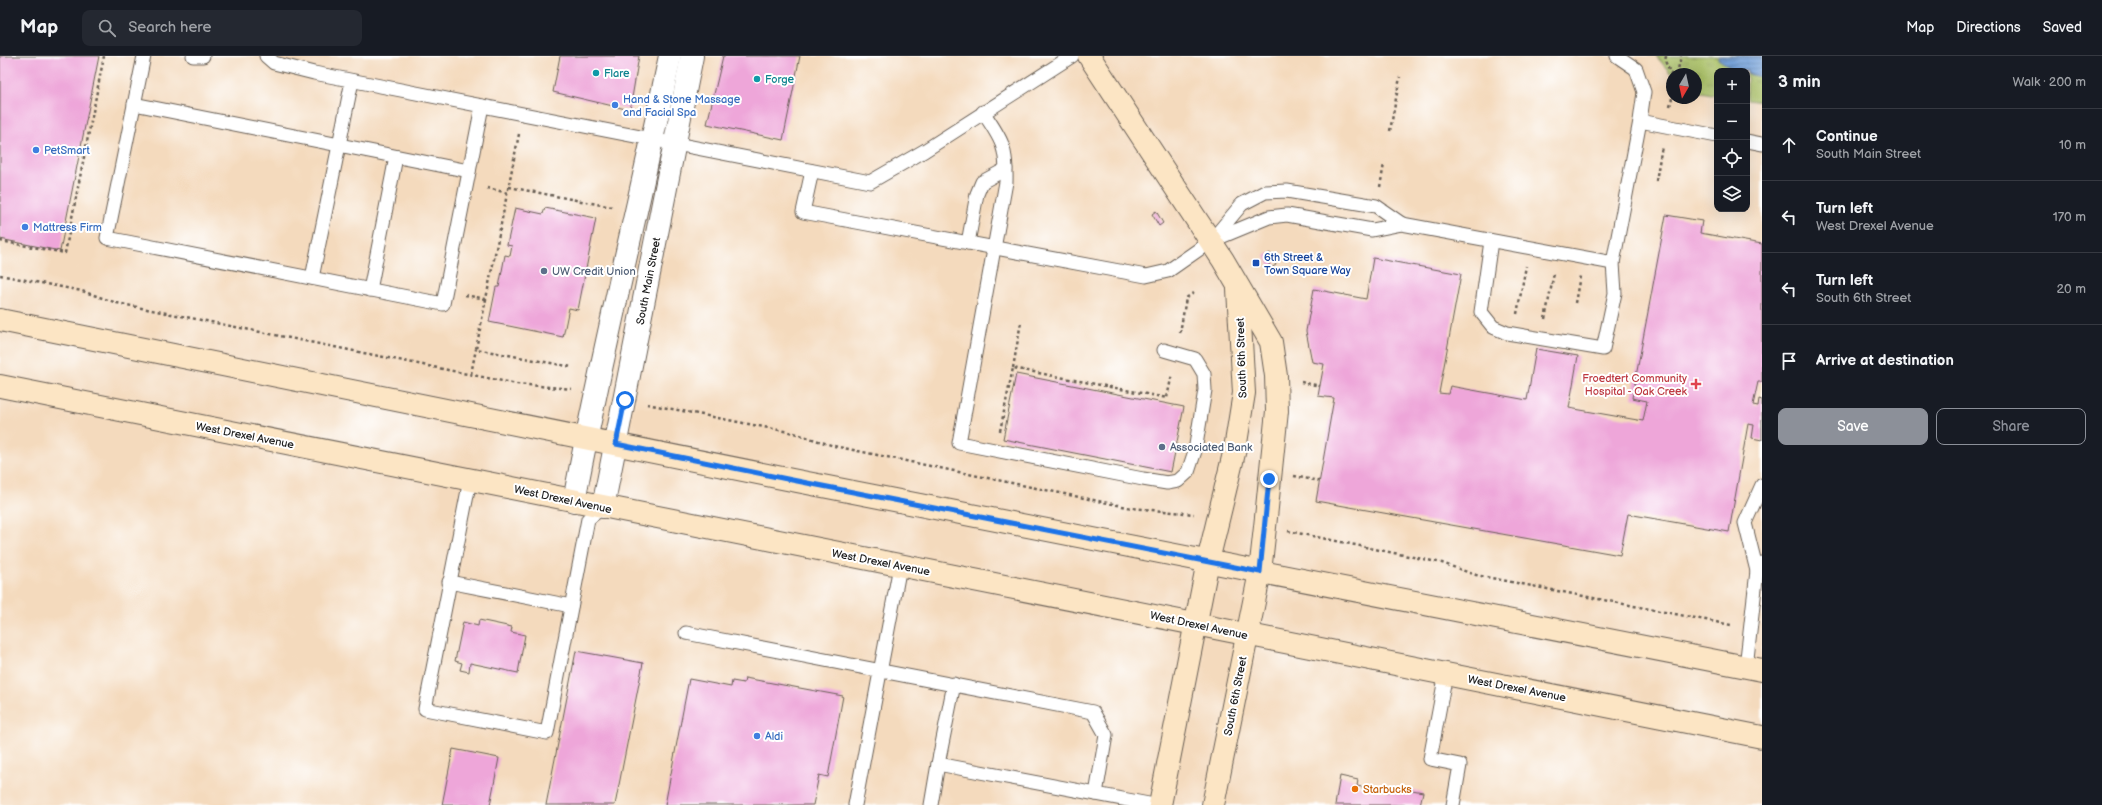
<!DOCTYPE html>
<html lang="en">
<head>
<meta charset="utf-8">
<style>
	:root { --surface:#171b24; --page:#242831; --text:#f1f3f6; --muted:#9ea1a6; --line:#363941; --accent:#8c9099 }
	body { margin:0; font-family:"Balsamiq Sans",sans-serif; background:var(--page); color:var(--text) }
	.controls { position:absolute; right:12px; top:12px; display:grid; overflow:hidden; border-radius:8px; box-shadow:0 4px 16px #0002 }
	.controls button { width:36px; height:36px; display:grid; place-items:center; padding:0; border:0; border-bottom:1px solid var(--line); background:var(--surface); color:var(--text); font:20px sans-serif }
	.compass { position:absolute; left:1666px; top:12px; width:36px; height:36px; border-radius:50%; background:var(--surface); box-shadow:0 4px 16px #0002; rotate:189deg }
	.stop { position:absolute; width:12px; height:12px; margin:-9px; border:3px solid #1a73e8; border-radius:50%; background:#fff }
	.stop.end { background:#1a73e8; border-color:#fff; box-shadow:0 1px 4px #0008 }
	.list { margin:0; padding:0; list-style:none }
	h2 { display:flex; justify-content:space-between; align-items:center; height:52px; margin:0; padding:0 16px; font-size:17px }
	h2 small { font-size:13px; font-weight:400; color:var(--muted) }
	.list li { display:grid; grid-template-columns:26px 1fr auto; gap:12px; align-items:center; box-sizing:border-box; height:72px; padding:0 16px; border-top:1px solid var(--line) }
	.list b { display:block; font-size:15px; white-space:nowrap }
	.list p { margin:0; font-size:13px; white-space:nowrap; color:var(--muted) }
	.list em { font-size:13px; font-style:normal; color:var(--muted) }
	.actions { display:flex; gap:8px; padding:12px 16px }
	.actions a { flex:1; padding:9px 0; border:1px solid var(--accent); border-radius:8px; text-align:center; font-size:14px; color:var(--accent) }
	.actions .main { background:var(--accent); color:#fff }
	.icon { flex:none; width:22px; height:22px; fill:none; stroke:currentColor; stroke-width:2; stroke-linecap:round; stroke-linejoin:round }
	.map { position:relative; flex:none; width:1762px; height:749px; overflow:hidden }
	header { display:flex; align-items:center; gap:24px; box-sizing:border-box; height:56px; padding:0 20px; background:var(--surface); border-bottom:1px solid var(--line) }
	header strong { font-size:19px }
	nav { display:flex; gap:22px; margin-inline-start:auto; font-size:14px }
	.search { width:280px; height:36px; background:var(--page); display:flex; align-items:center; gap:10px; box-sizing:border-box; padding:0 14px; border-radius:8px; color:var(--muted); font-size:15px }
	main { display:flex }
	aside { flex:1; background:var(--surface) }
	.map>svg:first-child { display:block }
</style>
</head>
<body>
<header>
<strong>Map</strong>
<div class="search"><svg class="icon" aria-label="search" viewBox="0 0 24 24"><circle cx="10" cy="10" r="6"/><path d="M15 15l6 6"/></svg>Search here</div>
<nav><a>Map</a><a>Directions</a><a>Saved</a></nav>
</header>
<main>
<div class="map">
<svg width="1762" height="749" viewBox="0 0 1762 749">
	<defs>
		<pattern id="park-tufts" width="24" height="20" patternUnits="userSpaceOnUse"><rect width="24" height="20" fill="#acc267"/><path d="M3 7l-1-3M5 7V3M7 7l1-3M15 17l-1-3M17 17v-4M19 17l1-3" fill="none" stroke="#93a659"/></pattern>
		<pattern id="water-rules" width="6" height="5" patternUnits="userSpaceOnUse"><rect width="6" height="5" fill="#6f9ed8"/><path d="M0 2.5h6" fill="none" stroke="#5a80ae"/></pattern>
	</defs>
	<rect width="100%" height="100%" fill="#fff"/>
	<filter id="ink" filterUnits="userSpaceOnUse"><feTurbulence type="fractalNoise" baseFrequency=".025" numOctaves="2"/><feDisplacementMap in="SourceGraphic" scale="8" xChannelSelector="R" yChannelSelector="G"/><feConvolveMatrix kernelMatrix="1 2 1 2 8 2 1 2 1" color-interpolation-filters="sRGB"/></filter>
	<filter id="wash" filterUnits="userSpaceOnUse"><feTurbulence type="fractalNoise" baseFrequency=".012" numOctaves="4" result="noise"/><feDisplacementMap in="SourceGraphic" scale="16" xChannelSelector="R" yChannelSelector="G"/><feGaussianBlur stdDeviation="0.9" result="paint"/><feColorMatrix in="noise" values="0 0 0 0 0 0 0 0 0 0 0 0 0 0 0 0 0 1.4 0 .05"/><feComposite in="paint" operator="in"/></filter>
	<g filter="url(#wash)">
		<rect width="100%" height="100%" fill="#f4dabd"/>
		<polygon fill="url(#park-tufts)" stroke="#646f42" points="1656,0 1762,0 1762,46 1747,44 1747,15 1717,15 1717,39 1696,35 1696,18 1672,19"/>
		<polygon fill="url(#water-rules)" stroke="#465d7a" points="1718,0 1762,0 1762,21 1747,18 1747,15 1737,15 1718,3"/>
		<g id="blocks">
			<g fill="#eea6d9">
				<polygon points="0,0 99,0 60,195 0,183"/>
				<polygon points="560,0 639,0 630,54 553,36"/>
				<polygon points="723,0 800,0 783,84 707,68"/>
				<polygon points="515,152 543,158 545,152 596,162 578,254 569,252 563,281 489,266 496,231 499,231 505,199 510,200 512,190 507,189"/>
				<polygon points="1156,155 1163,167 1159,170 1152,158"/>
				<polygon points="1666,159 1702,165 1700,177 1762,188 1762,326 1758,326 1753,349 1758,350 1759,343 1762,344 1762,384 1752,382 1754,369 1748,368 1729,476 1628,458 1620,499 1316,445 1334,342 1318,340 1324,308 1312,306 1306,275 1314,233 1366,243 1373,202 1461,218 1439,337 1448,338 1450,330 1527,344 1536,293 1578,300 1569,352 1643,365 1647,345 1632,342"/>
				<polygon points="1270,197 1276,209 1271,212 1265,200"/>
				<polygon points="1016,318 1184,351 1171,416 1003,383"/>
				<polygon points="479,564 512,571 511,576 525,579 518,617 470,607 469,616 460,614 462,607 455,605 463,566 478,570"/>
				<polygon points="576,595 643,607 615,749 546,749"/>
				<polygon points="745,622 843,640 828,721 819,719 813,749 665,749 689,623 731,631 732,625 744,627"/>
				<polygon points="453,693 499,702 490,749 442,749"/>
				<polygon points="1340,720 1358,724 1357,730 1388,736 1390,730 1423,736 1420,749 1335,749"/>
			</g>
		</g>
	</g>
	<g filter="url(#ink)">
		<use href="#blocks" fill-opacity="0" stroke="#685e54" stroke-width="1"/>
		<g fill="none" stroke-linecap="round" stroke-linejoin="round">
			<defs>
				<g id="lane">
					<polyline points="144,0 107,182 443,248 482,50"/>
					<polyline points="193,0 203,0"/>
					<polyline points="266,0 274,7 314,17 870,126 924,95 1072,0"/>
					<polyline points="134,48 469,115"/>
					<path d="M 983,56 C 1002,84 1007,91 1006,126 L 959,387 L 1143,423 L 1167,427 L 1178,425 L 1188,416 L 1195,395 L 1205,334 L 1204,318 L 1195,303 L 1164,294"/>
					<polyline points="1640,65 1717,80"/>
					<polyline points="1747,85 1762,88"/>
					<polyline points="812,115 803,156 1146,220 1168,215 1211,185 1269,161 1287,159 1372,174 1402,168 1376,150 1287,135 1265,136 1242,148 1211,185"/>
					<polyline points="1402,168 1613,207"/>
					<polyline points="1491,185 1481,256 1493,271 1507,277 1603,293 1615,237 1613,207 1640,65 1644,36 1636,13 1617,0"/>
					<polyline points="968,187 977,138 982,126 1006,113"/>
					<polyline points="312,222 352,25"/>
					<polyline points="370,234 396,101"/>
					<polyline points="470,424 425,653 547,677 588,463 603,451"/>
					<polyline points="1757,515 1745,467 1762,429"/>
					<polyline points="449,526 571,550"/>
					<polyline points="686,577 1093,656 1106,679 1096,738"/>
					<polyline points="1746,611 1757,515 1762,507"/>
					<polyline points="1446,617 1430,703 1460,709 1453,749"/>
					<polyline points="938,708 954,628"/>
					<polyline points="855,749 900,510"/>
					<polyline points="931,749 938,708 1154,749"/>
				</g>
				<g id="street">
					<path d="M 574,445 C 602,296 639,149 670,0"/>
					<polyline points="603,451 692,0"/>
				</g>
				<g id="secondary">
					<polyline points="1089,0 1223,204 1271,286 1276,320 1277,355 1265,471 1260,516 1213,749"/>
					<polyline points="0,264 792,424 1762,614"/>
					<polyline points="0,330 1762,681"/>
					<polyline points="1160,749 1208,505 1235,393 1244,337 1238,233"/>
				</g>
			</defs>
			<use href="#lane" stroke="#685e54" stroke-width="15"/>
			<use href="#street" stroke="#685e54" stroke-width="24"/>
			<use href="#secondary" stroke="#685e54" stroke-width="24"/>
			<g stroke="#685e54" stroke-width="2.5" stroke-dasharray="3 3" stroke-linecap="butt">
				<polyline points="1666,0 1665,5 1672,21"/>
				<polyline points="1677,18 1681,0"/>
				<polyline points="1670,50 1672,42"/>
				<polyline points="1390,75 1400,21"/>
				<polyline points="519,78 476,293 572,311"/>
				<polyline points="1656,125 1662,90"/>
				<polyline points="509,131 612,151"/>
				<polyline points="1380,131 1384,108"/>
				<polyline points="487,132 508,137"/>
				<polyline points="0,185 65,197 104,0"/>
				<polyline points="0,219 82,235 117,247 517,328 572,333"/>
				<polyline points="465,239 486,243"/>
				<polyline points="1575,247 1580,220"/>
				<polyline points="1517,258 1526,210"/>
				<polyline points="1545,263 1554,217"/>
				<polyline points="1180,277 1186,242 1194,237"/>
				<polyline points="1013,312 1021,266"/>
				<polyline points="471,318 476,293"/>
				<polyline points="1301,326 1320,330"/>
				<polyline points="647,348 794,377 834,390 1132,452 1194,458"/>
				<polyline points="1000,375 1013,312 1167,342 1172,318"/>
				<polyline points="1294,420 1319,425"/>
				<polyline points="1288,475 1442,507 1476,519 1731,569"/>
			</g>
			<use href="#lane" stroke="#fff" stroke-width="13"/>
			<use href="#street" stroke="#fff" stroke-width="22"/>
			<use href="#secondary" stroke="#fce5c4" stroke-width="22"/>
		</g>
	</g>
	<g fill="none" stroke-linecap="round" stroke-linejoin="round" filter="url(#ink)">
		<polyline stroke="#1a73e8" stroke-width="5" points="625,344 616,388 792,424 1260,516 1269,423"/>
	</g>
	<g fill="#0f9aa8" stroke="#fff" stroke-width="1.5">
		<circle cx="596" cy="17" r="4"/>
		<circle cx="757" cy="23" r="4"/>
	</g>
	<g fill="#3f7fe0" stroke="#fff" stroke-width="1.5">
		<circle cx="615" cy="49" r="4"/>
		<circle cx="36" cy="94" r="4"/>
		<circle cx="25" cy="171" r="4"/>
		<circle cx="757" cy="680" r="4"/>
	</g>
	<rect fill="#1a4fb4" stroke="#fff" stroke-width="1.5" x="1252" y="203" width="8" height="8" rx="2"/>
	<g fill="#5c6f8a" stroke="#fff" stroke-width="1.5">
		<circle cx="544" cy="215" r="4"/>
		<circle cx="1162" cy="391" r="4"/>
	</g>
	<path fill="#e0444e" stroke="#fff" stroke-width="1.5" d="M1694 322h4v4h4v4h-4v4h-4v-4h-4v-4h4z"/>
	<circle fill="#e8710a" stroke="#fff" stroke-width="1.5" cx="1355" cy="733" r="4"/>
	<g text-anchor="middle" stroke-width="4" stroke-linejoin="round" paint-order="stroke">
		<g font-size="11" fill="#0d838f" stroke="#fff" text-anchor="start">
			<text x="604" y="21">Flare</text>
			<text x="765" y="27">Forge</text>
		</g>
		<g font-size="11" fill="#366cbe" stroke="#fff" text-anchor="start">
			<text x="623" y="47">Hand &amp; Stone Massage<tspan x="623" dy="13">and Facial Spa</tspan></text>
			<text x="44" y="98">PetSmart</text>
			<text x="33" y="175">Mattress Firm</text>
			<text x="765" y="684">Aldi</text>
		</g>
		<g font-size="11" fill="#164399" stroke="#fff" text-anchor="start">
			<text x="1264" y="205">6th Street &amp;<tspan x="1264" dy="13">Town Square Way</tspan></text>
		</g>
		<g font-size="11" fill="#4e5e75" stroke="#fff" text-anchor="start">
			<text x="552" y="219">UW Credit Union</text>
			<text x="1170" y="395">Associated Bank</text>
		</g>
		<g font-size="11" fill="#1c1c1c" stroke="#fff">
			<text transform="translate(648 225) rotate(-79)" y="4">South Main Street</text>
			<text transform="translate(1241 302) rotate(-92)" y="4">South 6th Street</text>
			<text transform="translate(245 379) rotate(11)" y="4">West Drexel Avenue</text>
			<text transform="translate(563 443) rotate(12)" y="4">West Drexel Avenue</text>
			<text transform="translate(881 506) rotate(11)" y="4">West Drexel Avenue</text>
			<text transform="translate(1199 569) rotate(12)" y="4">West Drexel Avenue</text>
			<text transform="translate(1517 632) rotate(11)" y="4">West Drexel Avenue</text>
			<text transform="translate(1235 640) rotate(-79)" y="4">South 6th Street</text>
		</g>
		<g font-size="11" fill="#be3a42" stroke="#fff" text-anchor="end">
			<text x="1687" y="326">Froedtert Community<tspan x="1687" dy="13">Hospital - Oak Creek</tspan></text>
		</g>
		<g font-size="11" fill="#c56008" stroke="#fff" text-anchor="start">
			<text x="1363" y="737">Starbucks</text>
		</g>
	</g>
</svg>
<div class="controls">
<button>+</button>
<button>−</button>
<button><svg class="icon" aria-label="locate" viewBox="0 0 24 24"><circle cx="12" cy="12" r="6"/><path d="M12 2v4M12 18v4M2 12h4M18 12h4"/></svg></button>
<button><svg class="icon" aria-label="layers" viewBox="0 0 24 24"><path d="M12 4l9 5-9 5-9-5zM3 14l9 5 9-5"/></svg></button>
</div>
<svg class="compass" viewBox="-18 -18 36 36"><path d="M0-13l5 13h-10z" fill="#e53935"/><path d="M0 13l5-13h-10z" fill="#9ea1a6"/></svg>
<div class="stop" style="left:625px;top:344px"></div>
<div class="stop end" style="left:1269px;top:423px"></div>
</div>
<aside>
<h2>3 min<small>Walk · 200 m</small></h2>
<ul class="list">
<li><svg class="icon" aria-label="ahead" viewBox="0 0 24 24"><path d="M12 20V5M6 11l6-6 6 6"/></svg><div><b>Continue</b><p>South Main Street</p></div><em>10 m</em></li>
<li><svg class="icon" aria-label="left" viewBox="0 0 24 24"><path d="M17 20v-9H6M10 6l-5 5 5 5"/></svg><div><b>Turn left</b><p>West Drexel Avenue</p></div><em>170 m</em></li>
<li><svg class="icon" aria-label="left" viewBox="0 0 24 24"><path d="M17 20v-9H6M10 6l-5 5 5 5"/></svg><div><b>Turn left</b><p>South 6th Street</p></div><em>20 m</em></li>
<li><svg class="icon" aria-label="arrive" viewBox="0 0 24 24"><path d="M6 21V4h12l-3 4 3 4H6"/></svg><div><b>Arrive at destination</b></div></li>
</ul>
<div class="actions"><a class="main">Save</a><a>Share</a></div>
</aside>
</main>
</body>
</html>
